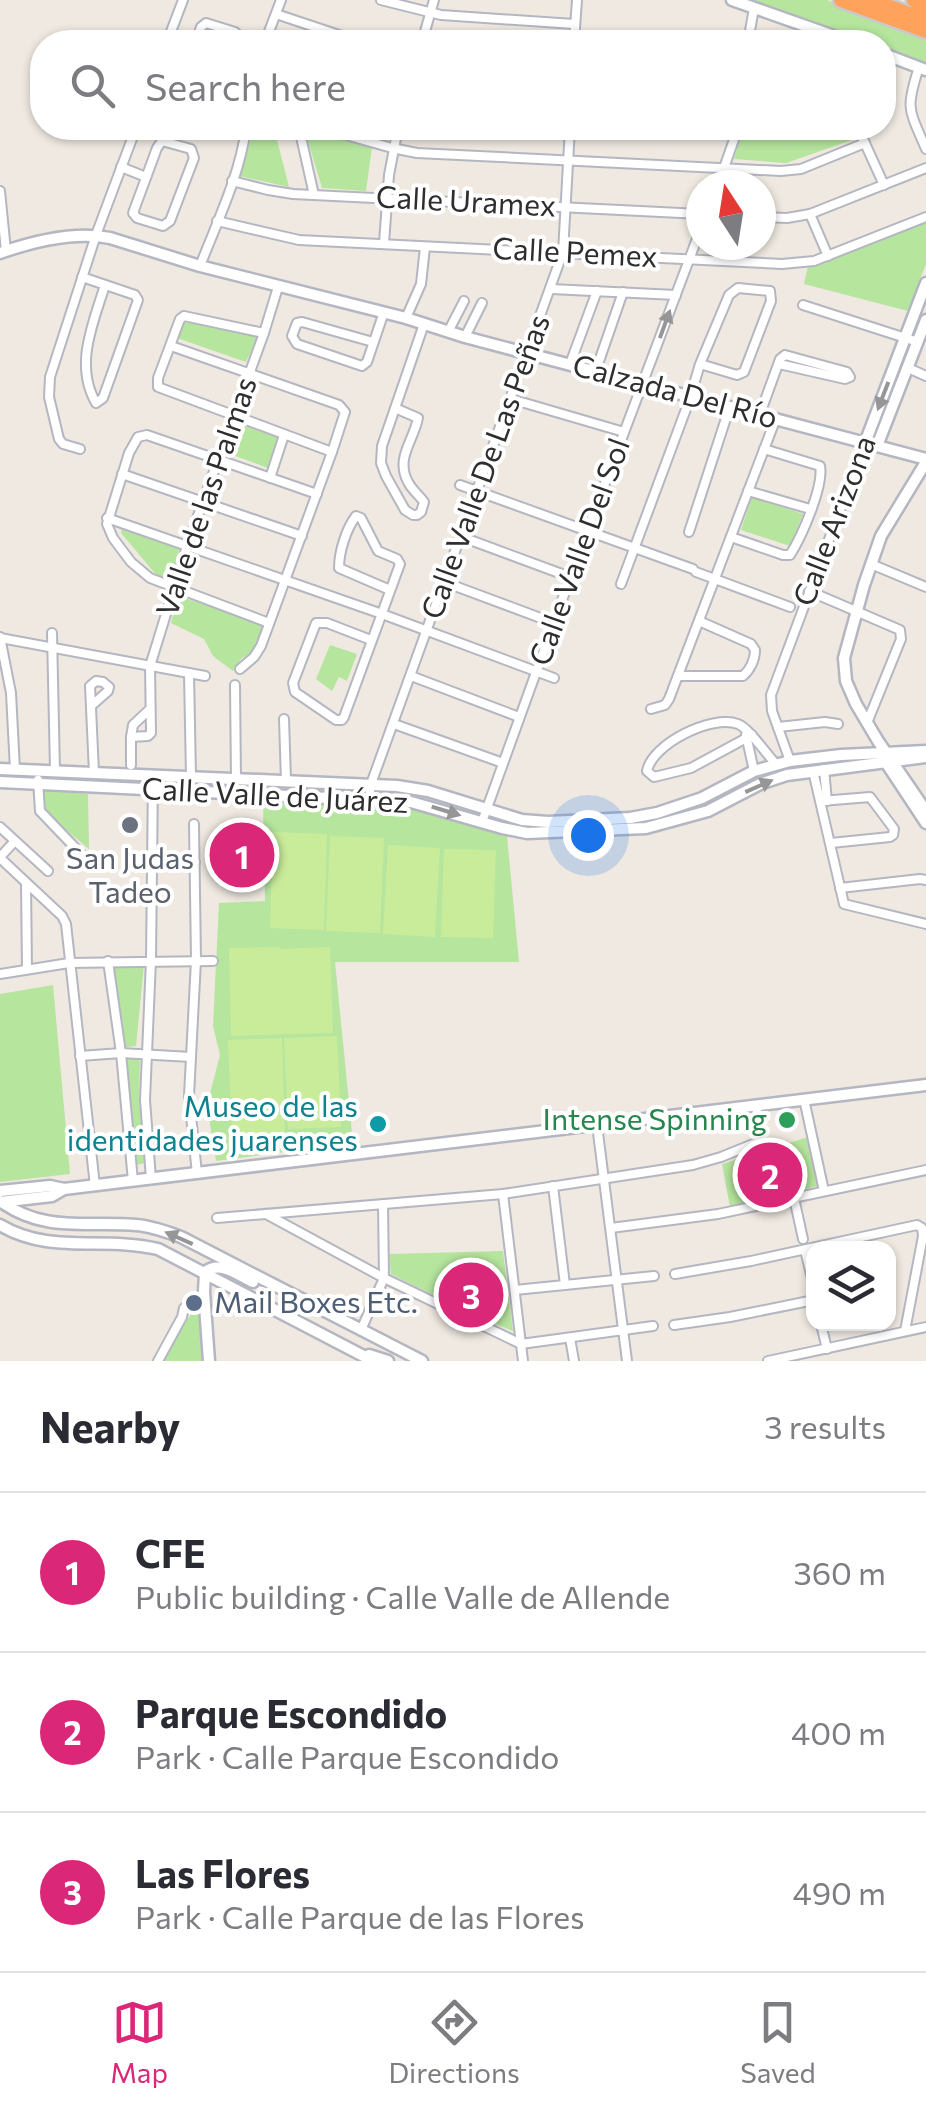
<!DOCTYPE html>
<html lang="en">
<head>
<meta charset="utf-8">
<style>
	:root { --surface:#fff; --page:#f7f7f7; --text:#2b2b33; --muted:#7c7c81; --line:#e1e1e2; --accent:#db2777 }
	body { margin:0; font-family:Commissioner,sans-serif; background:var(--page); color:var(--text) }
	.controls { position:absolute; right:30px; bottom:30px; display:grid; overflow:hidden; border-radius:20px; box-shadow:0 2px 8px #0004 }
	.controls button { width:90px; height:90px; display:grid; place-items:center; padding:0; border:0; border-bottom:2px solid var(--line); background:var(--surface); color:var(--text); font:50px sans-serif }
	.compass { position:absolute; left:686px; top:170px; width:90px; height:90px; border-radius:50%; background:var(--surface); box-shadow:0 2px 8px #0004; rotate:348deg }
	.you { position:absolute; left:588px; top:835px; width:35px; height:35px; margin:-25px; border:8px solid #fff; border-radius:50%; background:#1a73e8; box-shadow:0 0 0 15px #1a73e833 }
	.badge { display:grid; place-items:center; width:65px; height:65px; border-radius:50%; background:var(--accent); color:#fff; font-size:32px; font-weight:700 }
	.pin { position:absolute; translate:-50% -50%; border:5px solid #fff; box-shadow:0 2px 10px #0006 }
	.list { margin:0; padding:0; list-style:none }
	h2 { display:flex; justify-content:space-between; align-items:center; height:130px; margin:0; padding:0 40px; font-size:42px }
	h2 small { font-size:32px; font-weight:400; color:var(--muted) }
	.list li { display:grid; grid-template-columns:65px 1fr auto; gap:30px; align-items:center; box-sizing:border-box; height:160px; padding:0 40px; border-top:2px solid var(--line) }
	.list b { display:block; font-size:38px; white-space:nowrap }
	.list p { margin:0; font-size:32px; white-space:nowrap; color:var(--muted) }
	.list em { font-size:32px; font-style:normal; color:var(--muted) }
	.icon { flex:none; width:55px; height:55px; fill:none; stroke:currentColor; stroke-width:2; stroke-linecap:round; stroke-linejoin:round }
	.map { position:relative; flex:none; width:926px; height:1361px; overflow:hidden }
	.search { position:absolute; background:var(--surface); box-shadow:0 2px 8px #0004; left:30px; right:30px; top:30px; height:110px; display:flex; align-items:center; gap:25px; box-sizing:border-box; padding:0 35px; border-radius:40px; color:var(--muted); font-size:38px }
	.sheet { height:610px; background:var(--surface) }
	nav { display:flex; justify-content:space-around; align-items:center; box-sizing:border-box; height:140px; border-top:2px solid var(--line); background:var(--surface); font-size:28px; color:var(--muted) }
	nav a { display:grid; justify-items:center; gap:5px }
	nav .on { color:var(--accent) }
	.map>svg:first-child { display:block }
</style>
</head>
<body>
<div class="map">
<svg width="926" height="1361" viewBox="0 0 926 1361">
	<rect width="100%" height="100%" fill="#efe9e1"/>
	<g fill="#b6e59e">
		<polygon points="746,0 827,0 926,37 926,66 884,50 884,42 862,42"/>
		<polygon points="253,128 274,128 289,187 239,176 249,147"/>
		<polygon points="304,128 372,147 366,191 322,188"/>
		<polygon points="743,128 852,128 856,134 855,139 786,163 734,159"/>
		<polygon points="926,222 926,264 908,311 804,284 808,266"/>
		<polygon points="183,323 206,323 258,336 246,362 177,338"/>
		<polygon points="237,423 277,437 268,468 225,452"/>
		<polygon points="752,497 803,514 790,546 741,530"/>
		<polygon points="122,527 180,546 170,581 158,577 121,533"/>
		<polygon points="178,596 264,624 253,651 241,659 233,671 213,656 204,639 171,623"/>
		<polygon points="330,645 357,654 347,681 339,677 332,691 316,679"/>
		<polygon points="40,790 88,794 89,849 41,809"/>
		<polygon points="263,802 419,810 507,836 519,962 335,962 353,1143 216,1161 207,1105 220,1055 213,1026 219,903 265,901"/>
		<polygon points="144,965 136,1046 126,1047 114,966"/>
		<polygon points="53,985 70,1174 0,1182 0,994"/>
		<polygon points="140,1056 139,1098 145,1163 133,1166 123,1057"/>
		<polygon points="808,1137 818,1186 730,1207 722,1164"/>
		<polygon points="503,1251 513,1331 478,1317 391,1274 389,1254"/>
		<polygon points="198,1306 202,1361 163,1361 163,1357 191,1314 192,1307"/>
	</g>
	<g fill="#c9ec9a">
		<polygon points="273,832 327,834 324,930 270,928"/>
		<polygon points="330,836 384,838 380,933 326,931"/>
		<polygon points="388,845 440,848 435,937 383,934"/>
		<polygon points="444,849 496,850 493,938 441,937"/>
		<polygon points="279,947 280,949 330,947 333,1033 231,1036 229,948"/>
		<polygon points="337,1036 341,1127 288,1129 284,1038"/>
		<polygon points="282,1038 285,1132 232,1134 228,1040"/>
	</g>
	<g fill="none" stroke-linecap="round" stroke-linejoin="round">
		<defs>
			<g id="street">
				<polyline points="381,0 441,15 574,24"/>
				<polyline points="276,14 360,42"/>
				<polyline points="167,42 183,0"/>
				<polyline points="196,42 201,27 206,23 235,32 238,35 236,42"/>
				<polyline points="265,42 281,0"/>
				<polyline points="422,42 434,0"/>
				<polyline points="574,42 577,0"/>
				<polyline points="748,42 754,8"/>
				<path d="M 919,67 C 905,110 909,109 926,149"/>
				<polyline points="299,128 314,195"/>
				<polyline points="321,128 392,148 417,153 781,171 801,169 865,143"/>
				<polyline points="858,128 884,185"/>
				<polygon points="162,141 191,149 194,158 170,221 163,226 137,218 133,213 157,148"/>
				<polyline points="121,167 146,177"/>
				<polyline points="232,181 268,190 293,194 701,214"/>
				<polyline points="718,185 738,128"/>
				<polyline points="0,191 6,251"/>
				<polyline points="810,214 828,256"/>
				<polyline points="761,217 787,218 810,214 926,168"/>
				<polyline points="217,221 299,240 782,264 814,261 926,217"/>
				<polyline points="384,243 389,175 398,128"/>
				<path d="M 200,266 C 217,222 240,175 246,128"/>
				<path d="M 82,277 L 135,295 L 138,300 L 103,398 L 96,403 C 74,365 93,324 105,285"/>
				<polyline points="551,289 676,295"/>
				<polyline points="803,305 918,342"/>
				<polyline points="406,318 421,284 425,247"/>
				<polyline points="448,332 464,301"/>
				<polyline points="264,333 184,316 180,319 158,378 158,387 332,452"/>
				<polyline points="465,337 482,303"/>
				<polyline points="373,342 302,322 297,323 292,336 297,344 362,366 367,362 384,312"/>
				<polyline points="171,346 339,405 345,412 332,452 261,646 254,657 240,669"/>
				<polyline points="570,364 597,291"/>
				<polyline points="908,368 926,376"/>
				<polyline points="596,370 623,292"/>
				<polyline points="511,399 624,432"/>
				<path d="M 395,408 L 418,418 C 414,440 395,458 408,482 C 412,490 419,495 424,502 L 421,512 L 417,515 L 413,515 L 405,510 L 386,476 L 381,463 L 382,446 L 424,324"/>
				<polyline points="760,414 780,359 785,355 847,372 850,377 845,379 779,364"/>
				<polyline points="80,449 63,444 59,439 49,397 50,377 96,235 136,128"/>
				<polyline points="122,474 302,536"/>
				<polyline points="270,478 284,435"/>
				<polyline points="460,485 693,569"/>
				<polyline points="748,491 810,509"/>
				<polyline points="107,518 382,614 554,678"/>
				<polyline points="689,532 730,406"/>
				<polyline points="462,537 570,577"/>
				<path d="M 731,537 L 783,555 L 790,555 C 802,536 824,486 820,466 L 764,449"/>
				<polyline points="871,564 926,587"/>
				<polyline points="696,572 790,607"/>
				<polyline points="444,582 554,623"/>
				<polyline points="621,584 689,401 700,364 729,295 738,288 770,291 771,301 744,372 737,375 700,364"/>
				<polyline points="809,591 900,630 901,639 867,723"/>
				<polyline points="269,623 150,578 131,562 113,538 107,524 129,453 138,437 147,435 317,494"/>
				<polyline points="52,633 55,771"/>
				<polyline points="0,637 11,693 15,770"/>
				<polyline points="0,638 205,676"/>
				<path d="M 371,640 L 327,623 L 316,623 L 293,683 L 295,692 L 336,720 L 342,720 L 344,717 L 400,564 L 397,559 L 378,551 L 361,518 L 356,516 C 346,529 339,552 339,568 L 390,590"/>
				<polyline points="189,673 191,777"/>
				<polyline points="411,676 519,717"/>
				<path d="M 678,676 L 743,676 C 750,670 755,660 755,650 L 751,644 L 699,621"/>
				<polyline points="235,685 236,779"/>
				<polyline points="91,706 108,691 109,687 103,682 96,681 90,686 94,773"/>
				<polyline points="150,709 133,725 131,737 148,736 151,733 150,666 187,546 264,333 278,287"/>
				<polyline points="651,709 665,705 669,699 776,418"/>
				<polyline points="284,719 286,781"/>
				<polyline points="394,724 503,763"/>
				<polyline points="778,727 825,722 838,724"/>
				<polyline points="746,735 754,771"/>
				<path d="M 752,735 L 691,768 L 654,777 L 647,771 C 652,744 712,714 738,724 C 749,728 766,754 776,764"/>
				<polyline points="790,761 772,711 771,695 865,443"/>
				<polyline points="131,765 131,737"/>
				<polyline points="824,769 827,801"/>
				<polyline points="813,771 844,904 926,924"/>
				<polyline points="38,780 40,811 84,857 83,863"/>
				<polyline points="369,799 371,784 563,252 570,128"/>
				<polyline points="821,801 870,797 894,829 893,835 890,837 831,843"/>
				<polyline points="482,822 587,531 701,228"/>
				<polyline points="194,824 196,960 189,1096 197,1174"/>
				<polyline points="0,827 48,871"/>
				<polyline points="0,857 14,842"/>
				<polyline points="0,858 62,916 66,924 95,1186"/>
				<polyline points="153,860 195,862"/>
				<polyline points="26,883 27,969"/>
				<polyline points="840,888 920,879 926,880"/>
				<polyline points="108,961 121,1053 133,1181"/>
				<polyline points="0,974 69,963 213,961"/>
				<polyline points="80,1056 121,1053 191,1057"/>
				<polyline points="804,1099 824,1191"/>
				<polyline points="597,1125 627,1361"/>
				<polyline points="151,1179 145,1100 151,960 153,775"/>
				<polyline points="553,1186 565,1285"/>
				<polyline points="503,1194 523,1361"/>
				<polyline points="794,1198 803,1239"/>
				<polyline points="266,1214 384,1278 521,1344 653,1326"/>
				<polyline points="217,1218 503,1194 693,1165 721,1157 758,1142 760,1135 756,1105"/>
				<polyline points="611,1228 718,1214 926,1170"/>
				<polyline points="805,1250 814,1287"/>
				<polyline points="675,1274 751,1261 917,1225 922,1228 923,1236 905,1331"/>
				<polyline points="515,1290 654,1276"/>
				<polyline points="821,1324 827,1349"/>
				<polyline points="674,1325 730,1317 814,1300"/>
				<polyline points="361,1330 384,1278 383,1204"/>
				<polyline points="570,1338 574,1361"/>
				<polyline points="158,1361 182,1317 184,1308"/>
				<polyline points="768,1361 926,1327"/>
			</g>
			<g id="secondary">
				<polyline points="732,0 851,42"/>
				<polyline points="884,54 926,70"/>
				<path d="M 0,253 C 34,241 74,231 110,238 L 200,266 L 406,318 L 465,337 L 926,459"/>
				<polyline points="865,443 926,283"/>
				<polyline points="877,446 926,320"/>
				<polyline points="926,462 881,536 864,585 844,658 846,681 856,704 878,741 926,811"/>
				<polyline points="885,761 926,823"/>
				<polyline points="0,769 397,786 428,791 522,820 548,822 630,818 657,813 702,798 754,771 790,761 841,755 926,751"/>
				<polyline points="0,782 411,802 502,828 527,833 646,828 708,811 760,784 787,775 926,757"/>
				<polyline points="0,1191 50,1186 64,1189"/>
				<path d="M 0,1201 C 44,1233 86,1221 136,1225 C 152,1226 167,1232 181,1237 L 422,1361"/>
				<polyline points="0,1202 52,1196 64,1189 926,1085"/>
				<path d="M 0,1225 C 50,1255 103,1236 158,1249 L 373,1361"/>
				<polyline points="369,1355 388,1361"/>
				<path d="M 209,1361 L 204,1292 L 205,1272 C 220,1260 238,1275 253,1282"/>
			</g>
			<g id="highway">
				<polyline points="841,0 926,31"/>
				<polyline points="870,0 926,20"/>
				<polyline points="914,0 926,9"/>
			</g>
		</defs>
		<use href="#street" stroke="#b4b7c1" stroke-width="12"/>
		<use href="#secondary" stroke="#b4b7c1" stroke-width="15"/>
		<use href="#highway" stroke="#c9c9c9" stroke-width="19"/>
		<use href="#street" stroke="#fff" stroke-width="8"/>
		<use href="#secondary" stroke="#fff" stroke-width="10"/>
		<use href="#highway" stroke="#ffa35c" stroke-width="14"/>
	</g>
	<defs><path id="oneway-solid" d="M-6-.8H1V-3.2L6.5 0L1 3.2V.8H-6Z" transform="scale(2.5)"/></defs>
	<g fill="#969696">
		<use href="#oneway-solid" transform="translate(665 324) rotate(-70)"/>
		<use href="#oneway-solid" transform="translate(883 396) rotate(111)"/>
		<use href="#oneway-solid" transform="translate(759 786) rotate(-24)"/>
		<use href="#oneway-solid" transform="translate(446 811) rotate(17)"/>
		<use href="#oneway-solid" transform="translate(179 1238) rotate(-156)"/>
	</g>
	<circle fill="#6b7280" stroke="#fff" stroke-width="4" cx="130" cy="825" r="10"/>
	<circle fill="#2e9e5b" stroke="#fff" stroke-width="4" cx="787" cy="1120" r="10"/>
	<circle fill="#0f9aa8" stroke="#fff" stroke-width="4" cx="378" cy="1124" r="10"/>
	<circle fill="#5c6f8a" stroke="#fff" stroke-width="4" cx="194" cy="1303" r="10"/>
	<g text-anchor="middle" stroke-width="8" stroke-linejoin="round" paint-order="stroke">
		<g font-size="30" fill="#2e2e2e" stroke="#fff">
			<text transform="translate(466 202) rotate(3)" y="10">Calle Uramex</text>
			<text transform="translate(575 253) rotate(3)" y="10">Calle Pemex</text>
			<text transform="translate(675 392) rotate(15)" y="10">Calzada Del Río</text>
			<text transform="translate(486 467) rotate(-70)" y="10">Calle Valle De Las Peñas</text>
			<text transform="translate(207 497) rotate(-71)" y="10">Valle de las Palmas</text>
			<text transform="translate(835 521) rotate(-69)" y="10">Calle Arizona</text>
			<text transform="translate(580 552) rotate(-70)" y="10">Calle Valle Del Sol</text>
			<text transform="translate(275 796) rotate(3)" y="10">Calle Valle de Juárez</text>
		</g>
		<g font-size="30" fill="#5b616d" stroke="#fff">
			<text x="130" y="869">San Judas<tspan x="130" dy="34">Tadeo</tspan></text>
		</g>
		<g font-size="30" fill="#0d838f" stroke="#fff" text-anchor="end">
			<text x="358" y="1117">Museo de las<tspan x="358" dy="34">identidades juarenses</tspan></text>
		</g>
		<g font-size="30" fill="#27864d" stroke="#fff" text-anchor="end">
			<text x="767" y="1130">Intense Spinning</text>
		</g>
		<g font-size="30" fill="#4e5e75" stroke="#fff" text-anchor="start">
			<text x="214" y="1313">Mail Boxes Etc.</text>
		</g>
	</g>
</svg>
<div class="controls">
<button><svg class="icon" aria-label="layers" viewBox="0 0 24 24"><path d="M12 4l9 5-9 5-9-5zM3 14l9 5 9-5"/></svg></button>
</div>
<svg class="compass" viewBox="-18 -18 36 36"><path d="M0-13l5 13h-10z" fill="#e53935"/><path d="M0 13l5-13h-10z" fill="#7c7c81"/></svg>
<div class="you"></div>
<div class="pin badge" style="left:242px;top:855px">1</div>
<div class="pin badge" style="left:770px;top:1175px">2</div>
<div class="pin badge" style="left:471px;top:1295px">3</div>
<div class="search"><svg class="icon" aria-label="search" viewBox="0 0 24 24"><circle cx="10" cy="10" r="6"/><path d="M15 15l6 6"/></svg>Search here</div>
</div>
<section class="sheet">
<h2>Nearby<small>3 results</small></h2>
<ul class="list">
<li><span class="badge">1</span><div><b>CFE</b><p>Public building · Calle Valle de Allende</p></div><em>360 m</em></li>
<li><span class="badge">2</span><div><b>Parque Escondido</b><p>Park · Calle Parque Escondido</p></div><em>400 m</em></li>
<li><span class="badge">3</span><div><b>Las Flores</b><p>Park · Calle Parque de las Flores</p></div><em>490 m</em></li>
</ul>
</section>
<nav>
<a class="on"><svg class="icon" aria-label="map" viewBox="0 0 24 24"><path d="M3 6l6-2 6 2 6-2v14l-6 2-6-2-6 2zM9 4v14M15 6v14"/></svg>Map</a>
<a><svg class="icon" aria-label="directions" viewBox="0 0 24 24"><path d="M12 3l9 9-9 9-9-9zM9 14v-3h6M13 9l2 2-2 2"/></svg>Directions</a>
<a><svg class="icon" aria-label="saved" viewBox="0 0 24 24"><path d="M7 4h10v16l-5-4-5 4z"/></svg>Saved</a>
</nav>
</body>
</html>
